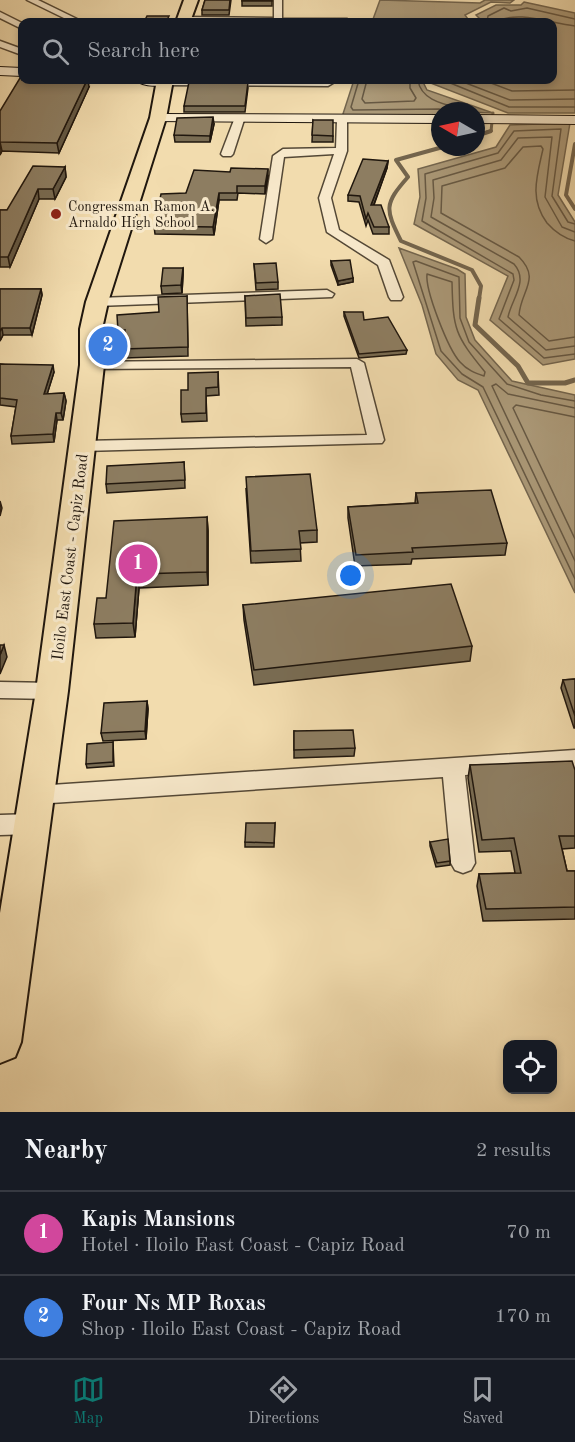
<!DOCTYPE html>
<html lang="en">
<head>
<meta charset="utf-8">
<style>
	:root { --surface:#171b24; --page:#242831; --text:#f1f3f6; --muted:#9ea1a6; --line:#363941; --accent:#0f766e }
	body { margin:0; font-family:"Old Standard TT",serif; background:var(--page); color:var(--text) }
	.controls { position:absolute; right:18px; bottom:18px; display:grid; overflow:hidden; border-radius:12px; box-shadow:0 3px 9px #0003 }
	.controls button { width:54px; height:54px; display:grid; place-items:center; padding:0; border:0; border-bottom:2px solid var(--line); background:var(--surface); color:var(--text); font:30px sans-serif }
	.compass { position:absolute; left:431px; top:102px; width:54px; height:54px; border-radius:50%; background:var(--surface); box-shadow:0 3px 9px #0003; rotate:279deg }
	.you { position:absolute; left:351px; top:576px; width:21px; height:21px; margin:-15px; border:4px solid #fff; border-radius:50%; background:#1a73e8; box-shadow:0 0 0 9px #1a73e833 }
	.badge { display:grid; place-items:center; width:39px; height:39px; border-radius:50%; background:var(--accent); color:#fff; font-size:20px; font-weight:700 }
	.pin { position:absolute; translate:-50% -50%; border:3px solid #fff; box-shadow:0 2px 6px #0006 }
	.list { margin:0; padding:0; list-style:none }
	h2 { display:flex; justify-content:space-between; align-items:center; height:78px; margin:0; padding:0 24px; font-size:26px }
	h2 small { font-size:20px; font-weight:400; color:var(--muted) }
	.list li { display:grid; grid-template-columns:39px 1fr auto; gap:18px; align-items:center; box-sizing:border-box; height:84px; padding:0 24px; border-top:2px solid var(--line) }
	.list b { display:block; font-size:22px; white-space:nowrap }
	.list p { margin:0; font-size:20px; white-space:nowrap; color:var(--muted) }
	.list em { font-size:20px; font-style:normal; color:var(--muted) }
	.icon { flex:none; width:33px; height:33px; fill:none; stroke:currentColor; stroke-width:2; stroke-linecap:round; stroke-linejoin:round }
	.map { position:relative; flex:none; width:575px; height:1112px; overflow:hidden }
	.search { position:absolute; background:var(--surface); box-shadow:0 3px 9px #0003; left:18px; right:18px; top:18px; height:66px; display:flex; align-items:center; gap:15px; box-sizing:border-box; padding:0 21px; border-radius:12px; color:var(--muted); font-size:22px }
	.sheet { height:246px; background:var(--surface) }
	nav { display:flex; justify-content:space-around; align-items:center; box-sizing:border-box; height:84px; border-top:2px solid var(--line); background:var(--surface); font-size:16px; color:var(--muted) }
	nav a { display:grid; justify-items:center; gap:3px }
	nav .on { color:var(--accent) }
	.map>svg:first-child { display:block }
</style>
</head>
<body>
<div class="map">
<svg width="575" height="1112" viewBox="0 0 575 1112">
	<rect width="100%" height="100%" fill="#f2dcae"/>
	<filter id="stains"><feTurbulence type="fractalNoise" baseFrequency=".00333" numOctaves="4"/><feColorMatrix values="0 0 0 0 .2 0 0 0 0 .09 0 0 0 0 .02 0 0 0 .5 -.17"/></filter>
	<radialGradient id="worn" r=".72"><stop offset=".6" stop-color="#630" stop-opacity="0"/><stop offset="1" stop-color="#630" stop-opacity=".3"/></radialGradient>
	<g fill="#ab9978" stroke="#73654e" stroke-width="1.5">
		<polygon points="380,0 480,3 485,0 514,0 510,3 491,2 465,15 470,22 372,22"/>
		<polygon points="524,2 575,13 575,113 508,113 433,84 441,80 552,80 552,22 483,22 476,15 496,5 521,5"/>
		<polygon points="354,80 426,80 423,82 427,90 493,113 440,111 440,115 342,117"/>
		<polygon points="570,123 558,195 575,222 575,359 543,365 490,320 508,276 414,224 420,197 418,169 496,147 510,125"/>
		<polygon points="399,248 457,269 465,274 466,317 475,340 512,381 575,395 575,593 478,390 458,380 436,354 422,305"/>
	</g>
	<g fill="none" stroke-linecap="round" stroke-linejoin="round">
		<g stroke="#665843" stroke-width="1.5">
			<polyline points="487,22 488,16 504,8 511,11 527,8 575,19"/>
			<path d="M 494,22 C 520,10 548,23 575,26"/>
			<polyline points="359,80 351,107 353,110 439,109 444,111"/>
			<polyline points="367,80 362,99 365,103 414,101 416,98 410,88 410,80"/>
			<path d="M 418,80 C 421,103 451,105 469,111"/>
			<polyline points="443,80 509,107 575,107"/>
			<polyline points="458,80 510,100 575,99"/>
			<polyline points="483,80 512,91 575,90"/>
			<polyline points="575,224 568,222 552,196 561,129 514,131 498,153 425,174 426,198 422,221 513,274 514,280 499,319 544,358 575,354"/>
			<path d="M 575,232 L 562,227 L 545,197 L 552,137 L 518,138 L 501,160 L 433,180 L 434,198 L 431,217 L 514,264 C 529,281 512,298 508,317 L 546,350 L 575,346"/>
			<path d="M 575,241 C 563,238 555,232 547,223 C 529,199 537,176 543,149 L 541,146 L 523,147 L 505,168 L 442,186 L 441,213 L 519,257 C 541,279 521,290 519,315 L 549,341 L 575,337"/>
			<path d="M 427,274 L 452,282 C 453,330 455,335 485,372 L 484,376 C 475,373 467,370 460,362 C 448,349 425,290 427,274 Z"/>
			<polyline points="575,401 541,395 507,384 469,342 460,318 459,277 416,261 413,262 441,351 462,374 483,387 575,579"/>
			<polyline points="575,408 508,394 496,384 492,386 575,561"/>
			<polyline points="575,417 516,405 513,408 575,539"/>
		</g>
		<polyline stroke="#73654e" stroke-width="3" points="487,132 491,131 493,113"/>
		<g stroke="#73654e" stroke-width="4">
			<polyline points="476,136 491,131"/>
			<polyline points="575,144 566,195 575,209"/>
			<path d="M 443,147 L 396,160 L 408,177 C 384,204 385,209 401,241 L 472,270 L 481,286 L 479,299"/>
		</g>
		<polyline stroke="#73654e" stroke-width="5" points="479,298 475,325 518,366 528,383 565,383 575,380"/>
		<defs>
			<g id="street">
				<polygon points="27,0 38,0 77,19 73,22 64,22 66,19"/>
				<polygon points="274,0 282,0 282,19 347,19 351,22 183,22 180,20 184,17 274,18"/>
				<polygon points="0,12 22,23 22,29 0,18"/>
				<polygon points="0,41 22,49 22,55 0,47"/>
				<polygon points="164,80 328,80 333,83 328,86 160,85 159,83"/>
				<polygon points="239,117 244,120 233,154 231,156 223,156 221,154 234,120"/>
				<polygon points="342,117 347,120 347,151 331,198 339,230 389,260 403,297 401,300 391,300 389,297 378,265 327,232 319,198 334,154 284,157 272,239 266,243 260,239 273,156 283,149 336,148 337,120"/>
				<polygon points="327,290 334,294 332,297 97,306 90,302 97,298"/>
				<polygon points="357,359 364,363 384,440 382,443 83,451 75,446 83,441 367,435 351,367 92,369 85,365 87,362"/>
				<polygon points="0,682 52,683 59,685 62,691 59,697 52,699 0,698"/>
				<polygon points="575,750 575,768 465,775 475,863 471,870 463,873 455,870 451,863 443,777 36,804 28,802 25,795 28,788 36,786"/>
				<polygon points="32,814 40,817 43,824 40,831 32,834 0,835 0,815"/>
			</g>
			<g id="secondary">
				<polygon points="0,67 22,68 22,76 0,75"/>
				<path d="M 135,80 L 171,80 L 172,81 C 164,88 143,87 135,80 Z"/>
				<polygon points="158,114 440,115 440,123 153,121 151,118 153,115"/>
				<polygon points="476,115 575,116 575,124 476,123"/>
			</g>
			<g id="primary">
				<polygon points="184,0 198,0 190,22 176,22"/>
				<polygon points="157,80 173,80 166,118 108,302 102,329 104,365 68,691 21,1042 15,1057 0,1063 0,913 36,691 80,365 80,329 86,302 150,118"/>
			</g>
		</defs>
		<use href="#street" stroke="#544836" stroke-width="3"/>
		<use href="#secondary" stroke="#20170e" stroke-width="2"/>
		<use href="#primary" stroke="#20170e" stroke-width="4"/>
		<use href="#street" fill="#f7e8ca" fill-rule="evenodd"/>
		<use href="#secondary" fill="#f7e8ca" fill-rule="evenodd"/>
		<use href="#primary" fill="#f2dcae" fill-rule="evenodd"/>
	</g>
	<g fill="#796c53" stroke="#20170e" stroke-width="1.5">
		<polygon points="205,0 231,0 229,15 202,15 202,10"/>
		<rect x="242" y="0" width="30" height="6"/>
		<polygon points="89,87 59,153 2,151 0,155 0,111"/>
		<polygon points="248,88 245,112 184,112 184,106"/>
		<polygon points="313,120 333,136 333,142 312,142"/>
		<polygon points="214,124 210,142 175,142 174,135"/>
		<polygon points="388,161 387,168 374,205 389,227 389,234 373,234 368,220 366,226 359,202 348,201 348,195"/>
		<polygon points="65,167 66,177 55,199 39,199 10,267 0,267 0,210 7,210"/>
		<polygon points="230,172 268,176 265,194 238,193 237,200 219,200 214,235 155,234 154,226 186,193"/>
		<polygon points="331,261 353,278 353,282 338,285 331,265"/>
		<polygon points="254,264 278,282 278,289 256,290"/>
		<polygon points="183,268 183,275 182,293 162,294 161,286"/>
		<polygon points="0,289 41,289 42,295 32,335 3,335 0,341"/>
		<polygon points="187,296 188,356 124,358 123,349 124,340 119,340 118,331 159,312"/>
		<polygon points="245,296 282,317 282,325 246,326"/>
		<polygon points="344,312 364,320 407,350 406,354 359,358 344,316"/>
		<polygon points="0,364 54,372 47,394 64,393 66,401 63,420 57,420 54,442 12,444 11,436 16,407 0,405"/>
		<polygon points="218,372 219,395 206,396 207,421 182,422 181,414 188,390"/>
		<polygon points="184,462 185,488 107,493 106,484"/>
		<polygon points="246,489 317,530 317,542 300,543 301,561 251,563"/>
		<polygon points="416,493 507,543 505,555 412,559 411,564 355,566 348,518 348,507 415,503"/>
		<polygon points="207,517 208,531 208,585 139,588 135,637 96,638 94,624 106,598"/>
		<polygon points="243,605 472,646 470,661 254,685 244,620"/>
		<polygon points="575,679 575,728 574,728 561,688 563,680"/>
		<polygon points="147,701 148,709 146,739 103,741 101,733"/>
		<polygon points="294,731 355,748 354,756 294,758"/>
		<polygon points="113,742 114,766 87,768 86,764"/>
		<polygon points="470,765 575,770 575,848 562,849 567,871 575,871 575,919 483,921 477,886 479,874 515,873 511,851 479,852 468,778"/>
		<polygon points="275,823 274,847 245,847 245,842"/>
		<polygon points="430,842 450,861 450,865 436,867 430,846"/>
	</g>
	<g fill="#635844" stroke="#20170e" stroke-width="1.5">
		<polygon points="87,80 88,80 89,87 59,153 57,143"/>
		<polygon points="213,117 214,124 210,142 210,136"/>
		<polygon points="0,142 2,151 0,155"/>
		<polygon points="388,161 387,168 371,212 371,205"/>
		<polygon points="65,167 66,177 55,199 53,189"/>
		<polygon points="268,169 268,176 265,194 265,186"/>
		<polygon points="38,189 39,199 10,267 8,257"/>
		<polygon points="219,193 219,200 214,235 213,227"/>
		<polygon points="183,268 183,275 182,293 181,285"/>
		<polygon points="353,278 353,282 338,285 338,281"/>
		<polygon points="41,289 42,295 32,335 30,328"/>
		<polygon points="2,328 3,335 0,341 0,331"/>
		<polygon points="53,365 54,372 45,401 44,394"/>
		<polygon points="64,393 66,401 63,420 61,413"/>
		<polygon points="56,413 57,420 54,442 53,434"/>
		<polygon points="0,501 2,508 0,516"/>
		<polygon points="207,517 208,531 208,585 207,572"/>
		<polygon points="137,574 139,588 135,637 133,623"/>
		<polygon points="4,645 7,657 0,674 0,655"/>
		<polygon points="147,701 148,709 146,739 145,731"/>
	</g>
	<g fill="#8d7d61" stroke="#20170e" stroke-width="1.5">
		<polygon points="205,0 230,0 229,10 202,10"/>
		<rect x="242" y="0" width="30" height="1"/>
		<polygon points="147,16 169,16 166,22 144,22"/>
		<polygon points="198,19 228,19 228,22 197,22"/>
		<polygon points="20,78 22,78 22,80 87,80 57,143 0,142 0,111"/>
		<polygon points="189,82 248,82 245,106 184,106"/>
		<polygon points="213,117 210,136 174,135 177,118"/>
		<polygon points="313,120 333,120 333,136 312,135"/>
		<polygon points="363,159 388,161 371,205 381,205 389,227 374,227 368,213 366,219 360,196 348,195"/>
		<polygon points="33,166 65,167 53,189 38,189 8,257 0,257 0,210 7,210"/>
		<polygon points="231,168 268,169 265,186 237,186 237,193 219,193 213,227 154,226 161,194 186,193 194,170 230,172"/>
		<polygon points="350,260 353,278 338,281 331,261"/>
		<polygon points="276,263 278,282 256,283 254,264"/>
		<polygon points="163,268 183,268 181,285 161,286"/>
		<polygon points="0,289 41,289 30,328 2,328 0,331"/>
		<polygon points="280,294 282,317 246,318 245,296"/>
		<polygon points="187,296 188,347 123,349 125,330 118,331 117,315 159,312 158,297"/>
		<polygon points="344,312 363,312 364,320 388,317 407,350 359,354"/>
		<polygon points="0,364 53,365 44,394 64,393 61,413 56,413 53,434 11,436 17,400 0,398"/>
		<polygon points="218,372 218,387 206,388 206,413 181,414 181,390 188,390 188,373"/>
		<polygon points="184,462 185,480 106,484 107,466"/>
		<polygon points="310,474 317,530 299,531 301,549 251,551 246,477"/>
		<polygon points="491,490 507,543 412,548 413,552 356,555 348,507 418,503 416,493"/>
		<polygon points="207,517 207,572 137,574 133,623 94,624 97,598 106,598 114,521"/>
		<polygon points="451,584 472,646 254,670 243,605"/>
		<polygon points="0,645 4,645 0,655"/>
		<polygon points="575,679 575,716 563,680"/>
		<polygon points="147,701 145,731 101,733 104,703"/>
		<polygon points="353,730 355,748 294,750 294,731"/>
		<polygon points="113,742 113,762 86,764 87,744"/>
		<polygon points="572,761 575,770 575,836 559,836 567,871 575,871 575,907 486,909 479,874 521,873 514,838 482,840 470,765"/>
		<polygon points="246,823 275,823 274,843 245,842"/>
		<polygon points="448,839 450,861 437,863 430,842"/>
	</g>
	<circle fill="#8f2418" stroke="#f7e8ca" stroke-width="2" cx="56" cy="214" r="6"/>
	<g text-anchor="middle" stroke-width="6" stroke-linejoin="round" paint-order="stroke">
		<g font-size="14" fill="#20170e" stroke="#f7e8ca" text-anchor="start">
			<text x="68" y="211">Congressman Ramon A.<tspan x="68" dy="16">Arnaldo High School</tspan></text>
		</g>
		<g font-size="16" fill="#20170e" stroke="#f7e8ca">
			<text transform="translate(69 557) rotate(-83)" y="6">Iloilo East Coast - Capiz Road</text>
		</g>
	</g>
	<rect width="100%" height="100%" filter="url(#stains)"/>
	<rect width="100%" height="100%" fill="url(#worn)"/>
</svg>
<div class="controls">
<button><svg class="icon" aria-label="locate" viewBox="0 0 24 24"><circle cx="12" cy="12" r="6"/><path d="M12 2v4M12 18v4M2 12h4M18 12h4"/></svg></button>
</div>
<svg class="compass" viewBox="-18 -18 36 36"><path d="M0-13l5 13h-10z" fill="#e53935"/><path d="M0 13l5-13h-10z" fill="#9ea1a6"/></svg>
<div class="you"></div>
<div class="pin badge" style="left:138px;top:564px;background:#d1479c">1</div>
<div class="pin badge" style="left:108px;top:346px;background:#3f7fe0">2</div>
<div class="search"><svg class="icon" aria-label="search" viewBox="0 0 24 24"><circle cx="10" cy="10" r="6"/><path d="M15 15l6 6"/></svg>Search here</div>
</div>
<section class="sheet">
<h2>Nearby<small>2 results</small></h2>
<ul class="list">
<li><span class="badge" style="background:#d1479c">1</span><div><b>Kapis Mansions</b><p>Hotel · Iloilo East Coast - Capiz Road</p></div><em>70 m</em></li>
<li><span class="badge" style="background:#3f7fe0">2</span><div><b>Four Ns MP Roxas</b><p>Shop · Iloilo East Coast - Capiz Road</p></div><em>170 m</em></li>
</ul>
</section>
<nav>
<a class="on"><svg class="icon" aria-label="map" viewBox="0 0 24 24"><path d="M3 6l6-2 6 2 6-2v14l-6 2-6-2-6 2zM9 4v14M15 6v14"/></svg>Map</a>
<a><svg class="icon" aria-label="directions" viewBox="0 0 24 24"><path d="M12 3l9 9-9 9-9-9zM9 14v-3h6M13 9l2 2-2 2"/></svg>Directions</a>
<a><svg class="icon" aria-label="saved" viewBox="0 0 24 24"><path d="M7 4h10v16l-5-4-5 4z"/></svg>Saved</a>
</nav>
</body>
</html>
